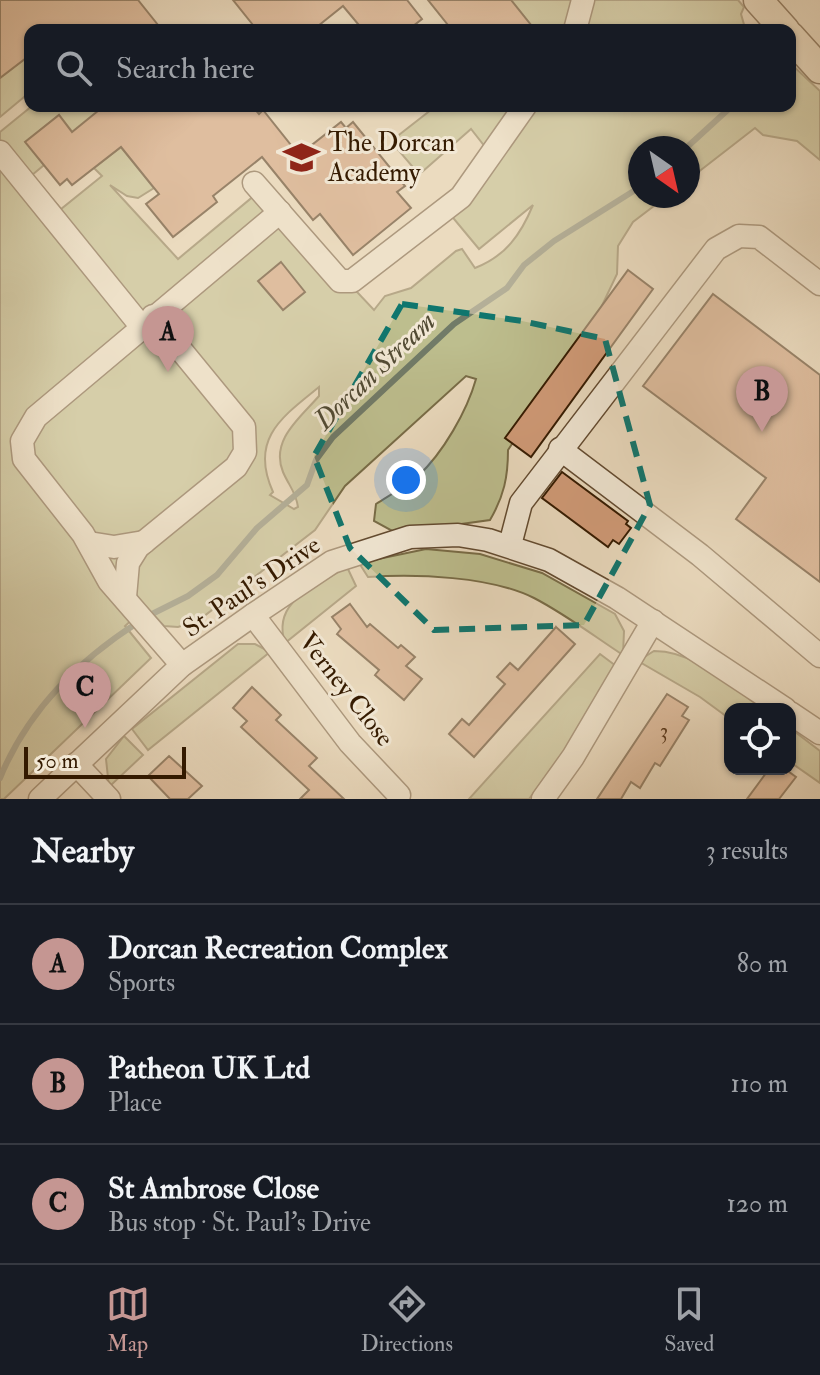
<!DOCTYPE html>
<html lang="en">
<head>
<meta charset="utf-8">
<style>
	:root { --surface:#171b24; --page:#20242c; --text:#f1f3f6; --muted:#9ea1a6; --line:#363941; --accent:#c59692 }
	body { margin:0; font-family:"IM FELL Double Pica",serif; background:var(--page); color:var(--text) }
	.controls { position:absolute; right:24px; bottom:24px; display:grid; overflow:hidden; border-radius:16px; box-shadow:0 2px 6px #0004 }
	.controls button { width:72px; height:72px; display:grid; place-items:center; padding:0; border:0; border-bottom:2px solid var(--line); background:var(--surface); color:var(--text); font:40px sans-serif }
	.compass { position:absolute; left:628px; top:136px; width:72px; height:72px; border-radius:50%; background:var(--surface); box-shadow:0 2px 6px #0004; rotate:146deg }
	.scale { position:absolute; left:24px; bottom:20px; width:162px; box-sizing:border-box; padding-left:8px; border:4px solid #341a00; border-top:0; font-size:22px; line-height:28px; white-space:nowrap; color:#341a00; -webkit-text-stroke:6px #f2e8d5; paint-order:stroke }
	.you { position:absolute; left:406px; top:480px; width:28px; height:28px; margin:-20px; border:6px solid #fff; border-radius:50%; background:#1a73e8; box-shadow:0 0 0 12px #1a73e833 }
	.badge { display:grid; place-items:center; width:52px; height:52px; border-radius:50%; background:var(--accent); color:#111; font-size:26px; font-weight:700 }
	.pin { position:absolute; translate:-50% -66px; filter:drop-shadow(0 2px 4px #0008) }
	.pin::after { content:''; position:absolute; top:42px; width:28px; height:24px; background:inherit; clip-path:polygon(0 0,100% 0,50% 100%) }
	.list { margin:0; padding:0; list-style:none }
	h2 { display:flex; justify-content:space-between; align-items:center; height:104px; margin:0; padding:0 32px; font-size:34px }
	h2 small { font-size:26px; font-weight:400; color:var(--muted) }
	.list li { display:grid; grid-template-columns:52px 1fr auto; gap:24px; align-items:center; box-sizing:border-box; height:120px; padding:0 32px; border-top:2px solid var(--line) }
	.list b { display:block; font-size:30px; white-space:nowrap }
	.list p { margin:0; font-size:26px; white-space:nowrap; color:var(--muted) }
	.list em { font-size:26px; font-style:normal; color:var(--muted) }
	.icon { flex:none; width:44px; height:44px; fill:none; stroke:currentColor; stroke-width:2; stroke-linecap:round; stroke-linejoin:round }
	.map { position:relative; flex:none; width:820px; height:799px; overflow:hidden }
	.search { position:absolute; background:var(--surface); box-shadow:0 2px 6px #0004; left:24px; right:24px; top:24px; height:88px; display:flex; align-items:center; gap:20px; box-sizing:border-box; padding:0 28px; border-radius:16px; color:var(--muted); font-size:30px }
	.sheet { height:464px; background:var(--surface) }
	nav { display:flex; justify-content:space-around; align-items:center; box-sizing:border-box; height:112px; border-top:2px solid var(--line); background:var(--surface); font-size:22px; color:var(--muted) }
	nav a { display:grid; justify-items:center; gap:4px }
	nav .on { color:var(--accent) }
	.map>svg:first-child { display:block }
</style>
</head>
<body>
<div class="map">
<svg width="820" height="799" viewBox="0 0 820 799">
	<rect width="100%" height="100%" fill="#ebdbbf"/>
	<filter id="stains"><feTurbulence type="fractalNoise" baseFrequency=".0025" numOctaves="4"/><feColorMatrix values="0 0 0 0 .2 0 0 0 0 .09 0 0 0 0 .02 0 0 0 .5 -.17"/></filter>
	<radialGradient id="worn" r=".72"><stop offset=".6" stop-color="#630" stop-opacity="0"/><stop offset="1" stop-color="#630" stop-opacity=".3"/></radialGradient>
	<g fill="#bdbe8e" stroke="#786c47" stroke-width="2" fill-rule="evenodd">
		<polygon points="511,0 738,0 744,7 741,14 745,28 535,30"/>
		<polygon points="30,55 30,92 0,117 0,78"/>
		<path d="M 790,63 L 820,91 L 820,160 L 797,141 L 763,135 L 755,128 L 688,180 L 688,148 L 640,148 L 640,196 L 667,196 L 633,222 L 618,246 L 617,274 L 598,314 L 508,450 C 508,477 504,496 490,520 L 396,533 L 374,521 L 376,504 C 390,495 406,486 418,476 C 443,453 467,411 476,379 L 466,376 L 345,486 L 315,530 L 199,620 L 178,627 L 164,626 L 146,607 L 125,626 L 151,658 L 4,799 L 0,799 L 0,132 L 32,106 L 102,106 L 78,139 L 59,115 L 26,142 L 44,165 L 32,175 L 61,209 L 102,176 L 94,168 L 121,147 L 154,188 L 138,198 L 127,196 L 110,185 L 178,259 L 261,190 L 374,310 L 385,296 L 411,288 L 456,251 L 462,249 L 475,268 C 506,256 521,234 533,205 L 479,249 L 449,213 L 531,106 L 790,106 ZM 319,387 L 319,396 C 300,418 270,440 283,472 C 289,486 296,492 298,507 L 294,509 L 270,495 L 273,492 C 249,439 282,417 319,387 Z"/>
		<polygon points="436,106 511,106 486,148 471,129 422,172 417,172 394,145 395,138"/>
		<path d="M 426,549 L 480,554 L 542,573 L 615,614 L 624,631 L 623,655 C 594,636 565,614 534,598 C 490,576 416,574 368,577 L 359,563 Z"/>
		<path d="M 347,567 L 356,586 L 285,643 C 271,600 317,586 347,567 Z"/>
		<polygon points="238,644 255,644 270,652 148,750 132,729"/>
		<path d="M 654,651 C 696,651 730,686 763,709 L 730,709 L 730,719 L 700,697 L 638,661 Z"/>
		<polygon points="600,654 616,666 573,739 529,799 469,799"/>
		<polygon points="790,728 820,751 820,783 790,762"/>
		<polygon points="124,736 143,755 109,787 106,759"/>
	</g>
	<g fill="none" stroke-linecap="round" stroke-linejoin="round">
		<g stroke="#717b68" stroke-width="6">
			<polyline points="686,148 732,106"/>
			<polyline points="146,617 188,596 217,575 257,528 307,485 316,460 333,437 454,324 507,288 524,265 554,241 640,187"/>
			<path d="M 0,778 C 27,712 78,661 137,623"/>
		</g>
	</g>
	<g fill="#d19b78" stroke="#341a00" stroke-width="2">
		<polygon points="0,0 138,0 162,30 30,30 30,55 0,78"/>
		<polygon points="233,0 407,0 422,19 408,30 363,30 343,6 313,30 257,30"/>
		<polygon points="428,0 511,0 535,30 452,30"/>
		<polygon points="104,106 252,106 259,114 263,110 299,155 341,122 346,128 353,122 405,186 397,192 411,208 353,255 320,214 313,220 262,157 213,196 217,202 173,237 146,204 159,194 121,147 72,185 67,179 60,185 25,142 59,115 72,132"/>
		<polygon points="281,262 305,292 283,310 258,281"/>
		<polygon points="628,270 653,289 531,457 505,438"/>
		<polygon points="713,294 820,375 820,582 736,519 766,478 643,386"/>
		<polygon points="562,472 628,521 626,524 631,528 619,544 613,540 608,547 542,498"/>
		<polygon points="350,604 367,627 370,624 398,648 401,645 415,657 406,666 422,679 404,700 375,675 379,670 337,634 341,629 332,617"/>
		<polygon points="556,627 575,644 474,757 449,734 462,719 469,725 505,684 497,677 510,663 518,670"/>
		<polygon points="252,687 281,715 276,720 317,758 309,766 344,799 300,799 309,790 241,727 247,721 233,708"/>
		<polygon points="667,694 688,707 682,716 689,720 660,766 655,763 640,788 631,782 621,799 597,799"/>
		<polygon points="169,756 202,786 188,799 170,799 148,776"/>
		<polygon points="769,769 785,769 796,777 779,799 747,799"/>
	</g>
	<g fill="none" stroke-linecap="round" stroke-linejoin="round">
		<defs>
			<g id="minor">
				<polyline points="575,30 583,0"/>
				<polyline points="0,152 141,326"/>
				<polyline points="254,183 340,281 352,281 461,197 525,106"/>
				<polyline points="560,449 700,555 820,656"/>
				<polyline points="89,543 114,547 144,542"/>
				<polyline points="510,545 521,503 716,249 739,236 759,237 820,284"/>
				<polyline points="125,597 128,563 138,547 236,467 245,452 244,427 153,316"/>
				<polyline points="253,615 350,743 399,795"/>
				<polyline points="182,665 109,581 83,534 24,459 22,441 36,417 280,212"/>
				<polyline points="790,713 820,733"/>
				<polyline points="76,764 109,799"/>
				<polyline points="40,799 182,665 253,615 332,562 410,537 458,535 488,540 549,560 617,598 785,709"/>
				<polyline points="543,799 573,757 653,621"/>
			</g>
			<g id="major">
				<polyline points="758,0 785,30"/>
				<polyline points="790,36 820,69"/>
			</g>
		</defs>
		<use href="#minor" stroke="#624a30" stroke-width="25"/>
		<use href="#major" stroke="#341a00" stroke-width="31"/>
		<use href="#minor" stroke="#f2e8d5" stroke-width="22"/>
		<use href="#major" stroke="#ebdbbf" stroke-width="28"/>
	</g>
	<path d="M0 0H820V799H0ZM 402,304 L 522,321 L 605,339 L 650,505 L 584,625 L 434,630 L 350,548 L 314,456 Z" fill="#ebdbbf" fill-opacity=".55" fill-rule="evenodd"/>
	<path fill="none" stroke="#0f766e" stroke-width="6" stroke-dasharray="16 10" stroke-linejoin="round" d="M 402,304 L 522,321 L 605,339 L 650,505 L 584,625 L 434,630 L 350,548 L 314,456 Z"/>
	<defs>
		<symbol id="school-bare" viewBox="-9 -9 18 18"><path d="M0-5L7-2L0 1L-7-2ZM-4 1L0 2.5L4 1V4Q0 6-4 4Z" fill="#8f2418" stroke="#f2e8d5" stroke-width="2.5" paint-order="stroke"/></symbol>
	</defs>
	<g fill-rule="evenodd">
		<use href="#school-bare" x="276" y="132" width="51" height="51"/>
	</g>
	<g text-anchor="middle" stroke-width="6" stroke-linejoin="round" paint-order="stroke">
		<g font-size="22" fill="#5b3a1e">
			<text x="664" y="738">3</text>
		</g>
		<g font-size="26" fill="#341a00" stroke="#f2e8d5" text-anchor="start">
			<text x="328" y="151">The Dorcan<tspan x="328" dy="30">Academy</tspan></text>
		</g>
		<g font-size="26" fill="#341a00" stroke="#f2e8d5">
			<text transform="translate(251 586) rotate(-34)" y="9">St. Paul's Drive</text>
			<text transform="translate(347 689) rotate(52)" y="9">Verney Close</text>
		</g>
		<g font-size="28" font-style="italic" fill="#524b34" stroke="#f2e8d5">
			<text transform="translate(374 370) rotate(-44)" y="10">Dorcan Stream</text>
		</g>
	</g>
	<rect width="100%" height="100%" filter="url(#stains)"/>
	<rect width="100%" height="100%" fill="url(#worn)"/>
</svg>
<div class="controls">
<button><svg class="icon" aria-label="locate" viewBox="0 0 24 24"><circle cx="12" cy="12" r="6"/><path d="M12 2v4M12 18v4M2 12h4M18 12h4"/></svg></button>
</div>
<svg class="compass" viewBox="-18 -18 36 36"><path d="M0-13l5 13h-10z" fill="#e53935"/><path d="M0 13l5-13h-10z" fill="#9ea1a6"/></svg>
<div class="scale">50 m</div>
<div class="you"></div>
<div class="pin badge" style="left:168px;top:372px">A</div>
<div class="pin badge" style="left:762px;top:432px">B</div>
<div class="pin badge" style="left:85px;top:728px">C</div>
<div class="search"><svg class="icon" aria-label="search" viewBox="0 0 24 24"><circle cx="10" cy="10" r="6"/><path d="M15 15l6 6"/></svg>Search here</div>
</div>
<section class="sheet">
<h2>Nearby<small>3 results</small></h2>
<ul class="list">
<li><span class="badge">A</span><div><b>Dorcan Recreation Complex</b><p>Sports</p></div><em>80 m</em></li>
<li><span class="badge">B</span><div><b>Patheon UK Ltd</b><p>Place</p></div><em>110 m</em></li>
<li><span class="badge">C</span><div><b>St Ambrose Close</b><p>Bus stop · St. Paul's Drive</p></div><em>120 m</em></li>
</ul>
</section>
<nav>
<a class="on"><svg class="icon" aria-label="map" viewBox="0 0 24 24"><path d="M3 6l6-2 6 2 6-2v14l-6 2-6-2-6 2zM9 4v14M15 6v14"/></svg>Map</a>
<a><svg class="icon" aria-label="directions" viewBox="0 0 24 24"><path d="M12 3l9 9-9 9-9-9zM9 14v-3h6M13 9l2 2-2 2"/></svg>Directions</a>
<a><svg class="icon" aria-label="saved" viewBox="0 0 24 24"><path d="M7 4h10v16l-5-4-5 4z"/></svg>Saved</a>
</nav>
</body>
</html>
